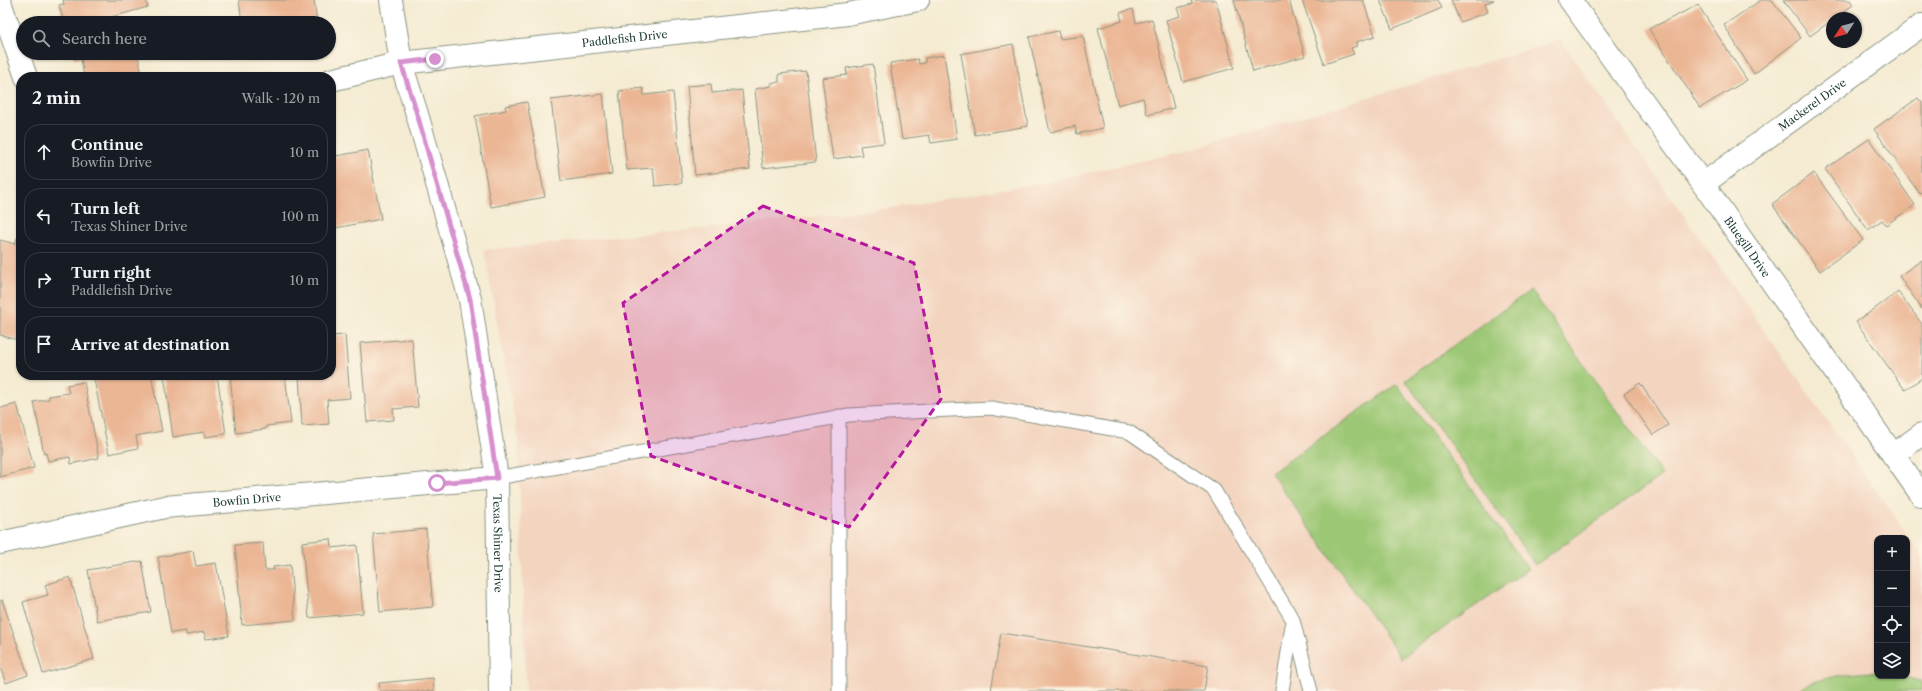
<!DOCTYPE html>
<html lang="en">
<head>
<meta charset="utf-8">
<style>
	:root { --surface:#171b24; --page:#20242c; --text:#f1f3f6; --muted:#9ea1a6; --line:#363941 }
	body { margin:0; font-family:"Libre Caslon Text",serif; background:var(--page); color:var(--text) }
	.controls { position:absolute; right:12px; bottom:12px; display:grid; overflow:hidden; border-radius:8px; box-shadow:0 1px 3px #0004 }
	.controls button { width:36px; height:36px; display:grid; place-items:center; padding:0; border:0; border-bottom:1px solid var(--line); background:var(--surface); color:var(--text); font:20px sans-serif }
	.compass { position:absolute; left:1826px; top:12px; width:36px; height:36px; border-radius:50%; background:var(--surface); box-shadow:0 1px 3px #0004; rotate:234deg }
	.stop { position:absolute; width:12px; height:12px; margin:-9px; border:3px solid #d690ce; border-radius:50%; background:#fff }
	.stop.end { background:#d690ce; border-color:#fff; box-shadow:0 1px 4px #0008 }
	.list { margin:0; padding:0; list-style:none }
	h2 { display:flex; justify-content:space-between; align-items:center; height:52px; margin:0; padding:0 16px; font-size:17px }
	h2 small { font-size:13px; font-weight:400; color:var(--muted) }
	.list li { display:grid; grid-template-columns:26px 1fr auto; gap:12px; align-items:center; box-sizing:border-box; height:56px; margin:0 8px 8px; padding:0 8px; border:1px solid var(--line); border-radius:16px }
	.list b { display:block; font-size:15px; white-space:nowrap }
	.list p { margin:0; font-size:13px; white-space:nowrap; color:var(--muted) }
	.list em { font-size:13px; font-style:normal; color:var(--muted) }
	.icon { flex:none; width:22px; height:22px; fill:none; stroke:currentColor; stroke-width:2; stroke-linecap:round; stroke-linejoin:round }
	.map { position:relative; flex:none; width:1922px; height:691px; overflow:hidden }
	.search { position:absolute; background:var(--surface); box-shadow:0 1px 3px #0004; left:16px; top:16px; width:320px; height:44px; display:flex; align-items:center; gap:10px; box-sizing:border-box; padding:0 14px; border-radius:22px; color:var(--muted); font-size:15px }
	.panel { position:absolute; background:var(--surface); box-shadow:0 1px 3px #0004; left:16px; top:72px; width:320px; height:308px; border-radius:16px }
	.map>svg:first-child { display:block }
</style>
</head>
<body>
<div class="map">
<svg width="1922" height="691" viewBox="0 0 1922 691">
	<rect width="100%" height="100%" fill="#fcf5e5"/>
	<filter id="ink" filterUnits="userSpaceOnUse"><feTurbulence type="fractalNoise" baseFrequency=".025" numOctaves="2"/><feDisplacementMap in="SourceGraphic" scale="8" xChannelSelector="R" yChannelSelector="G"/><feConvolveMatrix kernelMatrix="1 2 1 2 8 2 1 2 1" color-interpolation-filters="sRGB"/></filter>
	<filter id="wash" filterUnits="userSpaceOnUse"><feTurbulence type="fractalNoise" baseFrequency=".012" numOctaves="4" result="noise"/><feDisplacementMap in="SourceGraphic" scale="16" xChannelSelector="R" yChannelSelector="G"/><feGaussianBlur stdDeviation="0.9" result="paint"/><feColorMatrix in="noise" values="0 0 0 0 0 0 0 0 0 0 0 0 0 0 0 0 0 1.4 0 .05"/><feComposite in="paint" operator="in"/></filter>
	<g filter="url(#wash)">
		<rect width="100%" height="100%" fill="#f4ebd2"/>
		<path fill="#f3d4bf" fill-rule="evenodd" d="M 1561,40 L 1922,556 L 1922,691 L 526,691 L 518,437 L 484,250 L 759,223 L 899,207 L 1055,180 L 1191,150 ZM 1877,538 L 1907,538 L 1907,676 L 1877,676 Z"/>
		<g fill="#9cc774" stroke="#5e8254">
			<polygon points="1531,290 1662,475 1535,565 1405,380"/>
			<polygon points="1397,384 1528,569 1401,658 1271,473"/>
			<path d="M 1871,672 L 1877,673 L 1877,676 L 1900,676 L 1920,681 L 1922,682 L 1922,691 L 1795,691 C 1818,677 1845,674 1871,672 Z"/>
		</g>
		<g id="blocks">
			<g fill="#ebb694">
				<polygon points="63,0 146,0 148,7 89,23 64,23 59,5 64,4"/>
				<polygon points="239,0 314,0 317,23 242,23"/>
				<polygon points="1191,0 1216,0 1234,68 1183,82 1166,20 1180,16 1177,8 1192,4"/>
				<polygon points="1234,0 1289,0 1305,56 1253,71"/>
				<polygon points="1302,0 1363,0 1375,36 1356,42 1357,46 1351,48 1354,54 1324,64"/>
				<polygon points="1380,0 1438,0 1442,8 1392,29"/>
				<polygon points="1451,0 1494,0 1485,4 1488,12 1460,22"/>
				<polygon points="1761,0 1772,0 1801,38 1754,74 1724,25"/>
				<polygon points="1783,0 1850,0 1853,5 1835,18 1832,18 1832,20 1810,36"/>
				<polygon points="1698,5 1747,80 1700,108 1649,29"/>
				<polygon points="1133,9 1136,23 1152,19 1174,108 1147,115 1143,98 1118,105 1098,28 1122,21 1120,13"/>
				<polygon points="1058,31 1060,39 1083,36 1103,128 1077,134 1075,126 1050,132 1029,37"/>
				<polygon points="1013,44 1028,126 975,135 961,54"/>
				<polygon points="73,53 149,53 149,54 138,56 142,75 131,77 84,77 81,58 74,59"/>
				<polygon points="944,55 957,139 931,143 929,135 902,139 890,63 918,59 919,64 925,63 925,58"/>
				<polygon points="873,64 884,143 860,146 862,155 833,159 822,78 847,75 846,68"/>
				<polygon points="806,71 816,162 763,168 755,89 771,86 771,83 779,82 779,74"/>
				<polygon points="711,84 712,93 742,90 750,169 695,175 687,86"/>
				<polygon points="643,88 644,95 673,92 682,183 655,186 653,168 627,170 619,91"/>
				<polygon points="603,94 612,174 561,181 551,100"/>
				<polygon points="1918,98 1922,103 1922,192 1919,193 1874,129"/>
				<polygon points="527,102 545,197 491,207 475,116 506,110 505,106"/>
				<polygon points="1869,139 1915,205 1886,225 1882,220 1868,230 1825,169"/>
				<polygon points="368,150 381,219 331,229 331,157"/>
				<polygon points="1814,173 1863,240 1820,271 1772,204"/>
				<polygon points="17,238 21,239 21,341 0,335 0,240 15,244"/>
				<polygon points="1922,260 1922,309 1899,276"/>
				<polygon points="1898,292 1922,324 1922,378 1905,390 1856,322"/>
				<polygon points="345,335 350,398 327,400 329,424 302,426 299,375 331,375 331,336"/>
				<polygon points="412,339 418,407 393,409 394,420 367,422 360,343"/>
				<polygon points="115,375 151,375 162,431 136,436 138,448 109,454 94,379"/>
				<polygon points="164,375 217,375 226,434 205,437 204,432 173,437"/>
				<polygon points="230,375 285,375 291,423 266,426 266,429 236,433"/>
				<polygon points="84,382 99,458 71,464 70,457 48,461 46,453 44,454 34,402 49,399 49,396 69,393 67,385"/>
				<polygon points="1640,383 1668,425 1653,435 1624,394"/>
				<polygon points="17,404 34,468 0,477 0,408"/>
				<polygon points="426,529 433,607 380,612 373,534"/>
				<polygon points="331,539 332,548 357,545 363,613 309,618 302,542"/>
				<polygon points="263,543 265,570 274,570 273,567 290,565 295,620 242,625 235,545"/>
				<polygon points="193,551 196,566 216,563 229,636 206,639 204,632 186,635 186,631 171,633 158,557"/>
				<polygon points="142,561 151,612 97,621 88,570"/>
				<polygon points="70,577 94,659 43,674 23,602 48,595 45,585"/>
				<polygon points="2,600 28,675 6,683 0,667 0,601"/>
				<polygon points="1001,633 1208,666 1204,691 991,691"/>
				<polygon points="433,678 434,691 380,691 379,683"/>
			</g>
		</g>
	</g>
	<g filter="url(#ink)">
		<use href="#blocks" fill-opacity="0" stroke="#8a9483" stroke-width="1"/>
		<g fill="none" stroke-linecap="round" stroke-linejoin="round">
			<defs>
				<g id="service">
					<polyline points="497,478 849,415 991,408 1129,432 1214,490 1293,620 1311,691"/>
					<polyline points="839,691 839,416"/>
					<polyline points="1282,691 1292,626"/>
				</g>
				<g id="minor">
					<path id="s1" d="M 391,0 L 401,63 L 417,114 L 470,299 L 497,478 L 500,691"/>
					<path id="s2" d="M 1570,0 L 1703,184 L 1922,496"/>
					<polyline points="0,2 26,77"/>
					<path id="s3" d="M 331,80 L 401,63 L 848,14 L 918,0"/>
					<path id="s4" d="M 1703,184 L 1922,25"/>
					<polyline points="1893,455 1922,434"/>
					<path id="s5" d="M 0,543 L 165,507 L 497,478"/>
				</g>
			</defs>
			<use href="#service" stroke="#8a9483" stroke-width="15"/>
			<use href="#minor" stroke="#8a9483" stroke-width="24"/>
			<use href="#service" stroke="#fff" stroke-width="13"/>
			<use href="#minor" stroke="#fff" stroke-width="22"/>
		</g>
	</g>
	<g fill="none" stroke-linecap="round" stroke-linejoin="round" filter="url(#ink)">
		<polyline stroke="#d690ce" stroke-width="5" points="435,59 401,63 417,114 470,299 497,478 437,483"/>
	</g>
	<path fill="#b5179e" fill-opacity="0.2" stroke="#b5179e" stroke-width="3" stroke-dasharray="8 5" stroke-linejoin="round" d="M 763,206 L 914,263 L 941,399 L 849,527 L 651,456 L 623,303 Z"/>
	<g text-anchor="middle" stroke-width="3" stroke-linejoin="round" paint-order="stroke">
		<g font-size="11" fill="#1f3d34" stroke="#fcf5e5">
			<text dy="4" stroke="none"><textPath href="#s3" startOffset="297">Paddlefish Drive</textPath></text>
			<text dy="4" stroke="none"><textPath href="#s4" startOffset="135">Mackerel Drive</textPath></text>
			<text dy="4" stroke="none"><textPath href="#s2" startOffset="304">Bluegill Drive</textPath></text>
			<text dy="4" stroke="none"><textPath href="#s5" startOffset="251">Bowfin Drive</textPath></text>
			<text dy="4" stroke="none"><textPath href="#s1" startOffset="556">Texas Shiner Drive</textPath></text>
		</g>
	</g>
</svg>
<div class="controls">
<button>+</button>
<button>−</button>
<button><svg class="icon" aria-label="locate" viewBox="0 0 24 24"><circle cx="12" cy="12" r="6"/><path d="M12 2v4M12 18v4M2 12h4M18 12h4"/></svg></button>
<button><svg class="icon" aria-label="layers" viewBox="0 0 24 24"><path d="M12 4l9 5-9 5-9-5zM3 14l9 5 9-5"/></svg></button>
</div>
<svg class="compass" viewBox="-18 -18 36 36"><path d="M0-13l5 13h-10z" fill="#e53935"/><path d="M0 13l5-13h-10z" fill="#9ea1a6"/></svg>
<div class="stop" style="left:437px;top:483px"></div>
<div class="stop end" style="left:435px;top:59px"></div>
<div class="search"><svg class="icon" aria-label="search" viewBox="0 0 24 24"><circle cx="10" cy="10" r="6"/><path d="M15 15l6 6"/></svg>Search here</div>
<section class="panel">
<h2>2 min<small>Walk · 120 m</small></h2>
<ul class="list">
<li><svg class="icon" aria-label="ahead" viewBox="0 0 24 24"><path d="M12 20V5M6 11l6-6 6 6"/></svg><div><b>Continue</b><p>Bowfin Drive</p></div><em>10 m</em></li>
<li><svg class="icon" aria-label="left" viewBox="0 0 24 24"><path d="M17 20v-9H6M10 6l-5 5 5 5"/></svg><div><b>Turn left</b><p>Texas Shiner Drive</p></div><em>100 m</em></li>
<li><svg class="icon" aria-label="right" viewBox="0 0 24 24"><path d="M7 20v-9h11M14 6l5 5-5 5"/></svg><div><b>Turn right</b><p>Paddlefish Drive</p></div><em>10 m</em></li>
<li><svg class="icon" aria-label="arrive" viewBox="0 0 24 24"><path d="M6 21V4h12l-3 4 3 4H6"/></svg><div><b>Arrive at destination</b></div></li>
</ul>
</section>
</div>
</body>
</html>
